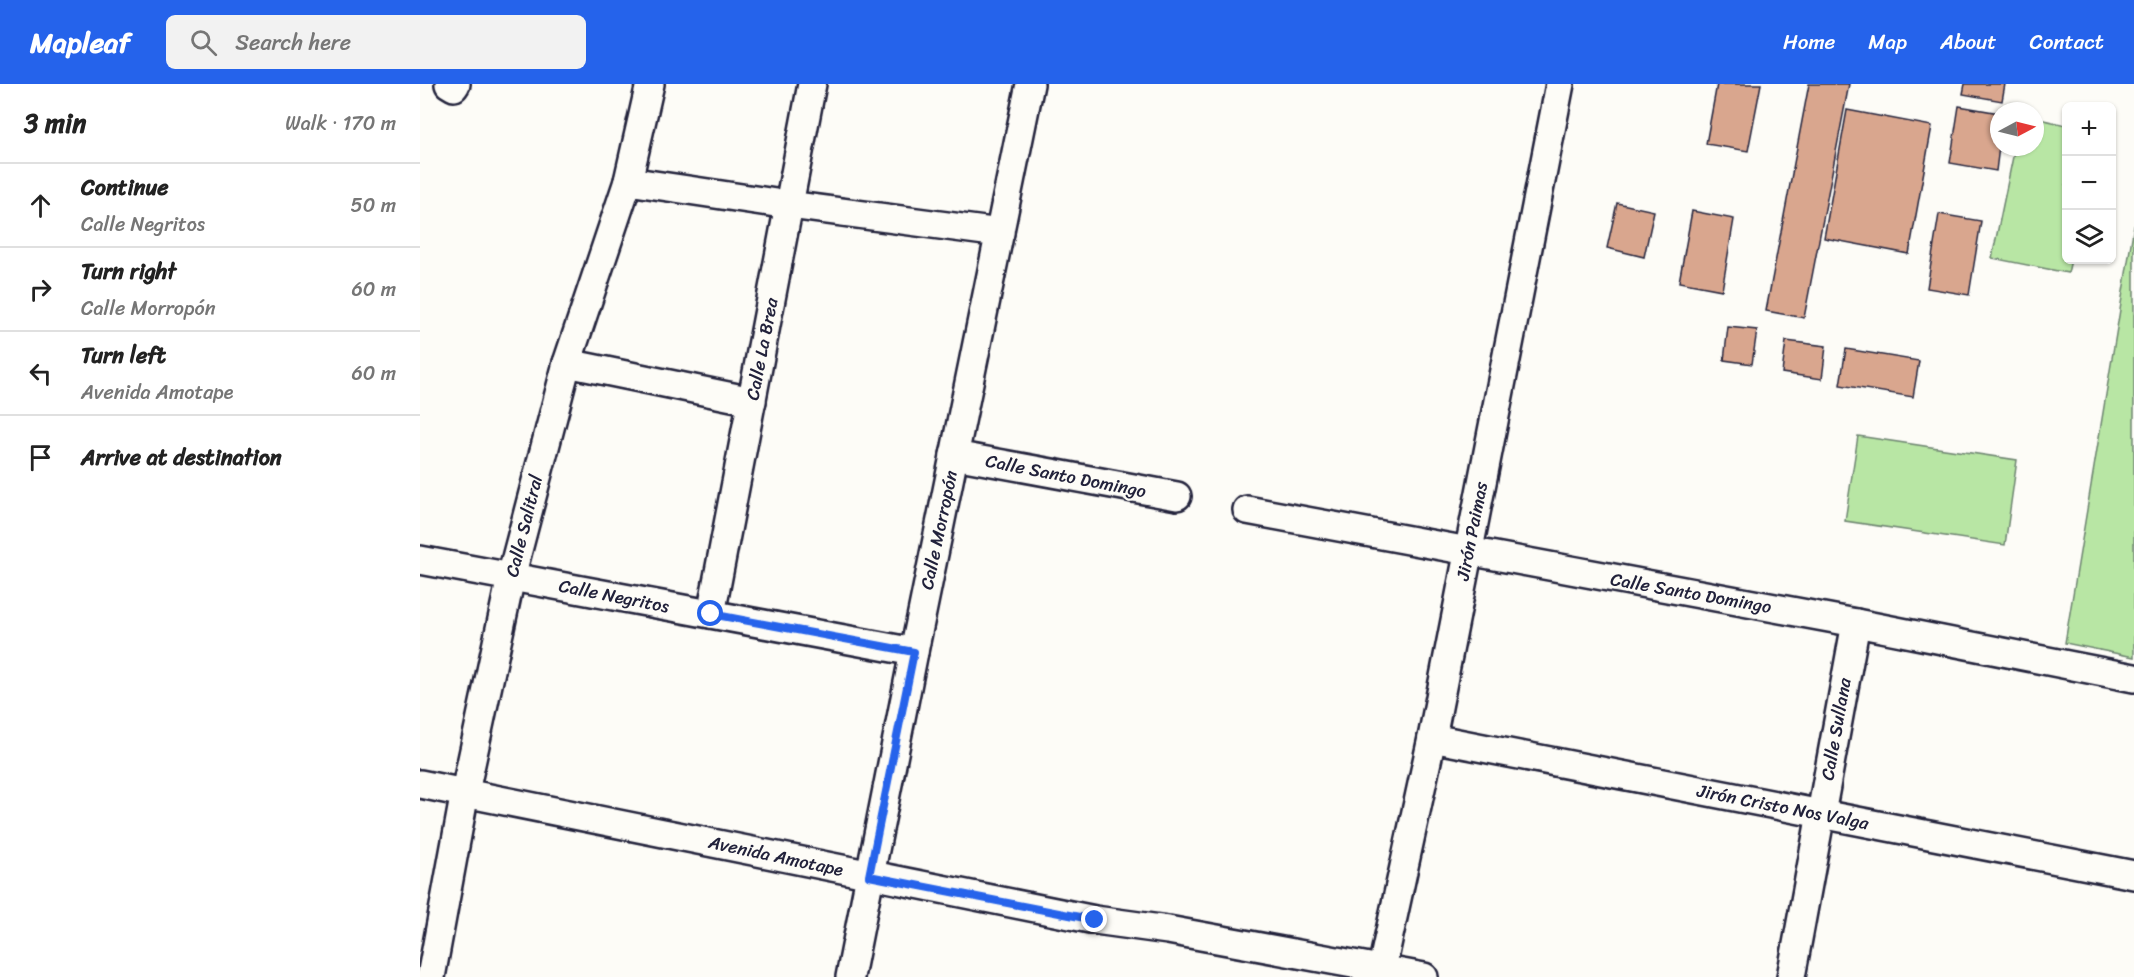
<!DOCTYPE html>
<html lang="en">
<head>
<meta charset="utf-8">
<style>
	:root { --surface:#fff; --page:#f2f2f2; --text:#222; --muted:#767676; --line:#e0e0e0; --accent:#2563eb }
	body { margin:0; font-family:Sriracha,sans-serif; background:var(--page); color:var(--text) }
	.controls { position:absolute; right:18px; top:18px; display:grid; overflow:hidden; border-radius:9px; box-shadow:0 2px 4px #0004 }
	.controls button { width:54px; height:54px; display:grid; place-items:center; padding:0; border:0; border-bottom:2px solid var(--line); background:var(--surface); color:var(--text); font:30px sans-serif }
	.compass { position:absolute; left:1570px; top:18px; width:54px; height:54px; border-radius:50%; background:var(--surface); box-shadow:0 2px 4px #0004; rotate:83deg }
	.stop { position:absolute; width:18px; height:18px; margin:-14px; border:4px solid #2563eb; border-radius:50%; background:#fff }
	.stop.end { background:#2563eb; border-color:#fff; box-shadow:0 2px 6px #0008 }
	.list { margin:0; padding:0; list-style:none }
	h2 { display:flex; justify-content:space-between; align-items:center; height:78px; margin:0; padding:0 24px; font-size:26px }
	h2 small { font-size:20px; font-weight:400; color:var(--muted) }
	.list li { display:grid; grid-template-columns:39px 1fr auto; gap:18px; align-items:center; box-sizing:border-box; height:84px; padding:0 24px; border-top:2px solid var(--line) }
	.list b { display:block; font-size:22px; white-space:nowrap }
	.list p { margin:0; font-size:20px; white-space:nowrap; color:var(--muted) }
	.list em { font-size:20px; font-style:normal; color:var(--muted) }
	.icon { flex:none; width:33px; height:33px; fill:none; stroke:currentColor; stroke-width:2; stroke-linecap:round; stroke-linejoin:round }
	.map { position:relative; flex:none; width:1714px; height:893px; overflow:hidden }
	header { display:flex; align-items:center; gap:36px; box-sizing:border-box; height:84px; padding:0 30px; background:var(--accent); color:#fff }
	header strong { font-size:28px }
	nav { display:flex; gap:33px; margin-inline-start:auto; font-size:21px }
	.search { width:420px; height:54px; background:var(--page); display:flex; align-items:center; gap:15px; box-sizing:border-box; padding:0 21px; border-radius:9px; color:var(--muted); font-size:22px }
	main { display:flex }
	aside { flex:1; background:var(--surface) }
	.map>svg:first-child { display:block }
</style>
</head>
<body>
<header>
<strong>Mapleaf</strong>
<div class="search"><svg class="icon" aria-label="search" viewBox="0 0 24 24"><circle cx="10" cy="10" r="6"/><path d="M15 15l6 6"/></svg>Search here</div>
<nav><a>Home</a><a>Map</a><a>About</a><a>Contact</a></nav>
</header>
<main>
<aside>
<h2>3 min<small>Walk · 170 m</small></h2>
<ul class="list">
<li><svg class="icon" aria-label="ahead" viewBox="0 0 24 24"><path d="M12 20V5M6 11l6-6 6 6"/></svg><div><b>Continue</b><p>Calle Negritos</p></div><em>50 m</em></li>
<li><svg class="icon" aria-label="right" viewBox="0 0 24 24"><path d="M7 20v-9h11M14 6l5 5-5 5"/></svg><div><b>Turn right</b><p>Calle Morropón</p></div><em>60 m</em></li>
<li><svg class="icon" aria-label="left" viewBox="0 0 24 24"><path d="M17 20v-9H6M10 6l-5 5 5 5"/></svg><div><b>Turn left</b><p>Avenida Amotape</p></div><em>60 m</em></li>
<li><svg class="icon" aria-label="arrive" viewBox="0 0 24 24"><path d="M6 21V4h12l-3 4 3 4H6"/></svg><div><b>Arrive at destination</b></div></li>
</ul>
</aside>
<div class="map">
<svg width="1714" height="893" viewBox="0 0 1714 893">
	<rect width="100%" height="100%" fill="#fdfcf7"/>
	<filter id="ink" filterUnits="userSpaceOnUse"><feTurbulence type="fractalNoise" baseFrequency=".0167" numOctaves="2"/><feDisplacementMap in="SourceGraphic" scale="12" xChannelSelector="R" yChannelSelector="G"/><feConvolveMatrix kernelMatrix="1 2 1 2 8 2 1 2 1" color-interpolation-filters="sRGB"/></filter>
	<g filter="url(#ink)">
		<g fill="#b8e6a4" stroke="#6d8470" stroke-width="1.5">
			<polygon points="1615,34 1646,41 1646,176 1651,176 1648,189 1572,174 1595,63 1615,63"/>
			<polygon points="1714,141 1714,573 1645,559"/>
			<polygon points="1438,352 1597,376 1585,461 1425,437"/>
		</g>
		<g fill="#d9a68e" stroke="#22223b" stroke-width="1.5">
			<polygon points="1297,0 1341,0 1328,67 1286,60"/>
			<polygon points="1389,0 1429,0 1384,234 1346,227"/>
			<polygon points="1545,0 1585,0 1582,17 1543,10"/>
			<polygon points="1539,22 1579,29 1579,63 1576,87 1530,79"/>
			<polygon points="1427,26 1512,42 1489,170 1404,154"/>
			<polygon points="1197,119 1234,127 1224,173 1187,164"/>
			<polygon points="1272,127 1314,135 1302,206 1259,198"/>
			<polygon points="1519,130 1561,137 1549,211 1507,204"/>
			<polygon points="1308,243 1337,246 1332,280 1304,276"/>
			<polygon points="1366,257 1406,262 1402,295 1362,289"/>
			<polygon points="1426,265 1499,277 1493,313 1420,301"/>
		</g>
		<g fill="none" stroke-linecap="round" stroke-linejoin="round">
			<defs>
				<g id="minor">
					<polyline points="29,0 34,3 36,0"/>
					<polyline points="208,97 369,121 580,149"/>
					<polyline points="147,279 332,317"/>
					<polyline points="534,371 757,412"/>
					<polyline points="827,426 1436,539 1714,594"/>
					<polyline points="0,476 494,568"/>
					<polyline points="291,530 392,0"/>
					<polyline points="1012,654 1714,791"/>
					<polyline points="0,700 675,836 748,846 1004,893"/>
					<polyline points="11,893 45,708 91,493 147,279 208,97 230,0"/>
					<polyline points="430,893 494,568 610,0"/>
					<polyline points="960,893 1012,654 1140,0"/>
					<polyline points="1371,893 1436,539"/>
				</g>
			</defs>
			<use href="#minor" stroke="#22223b" stroke-width="32"/>
			<use href="#minor" stroke="#fdfcf7" stroke-width="27"/>
		</g>
	</g>
	<g fill="none" stroke-linecap="round" stroke-linejoin="round" filter="url(#ink)">
		<polyline stroke="#2563eb" stroke-width="8" points="291,530 494,568 449,792 675,836"/>
	</g>
	<g text-anchor="middle" stroke-width="4.5" stroke-linejoin="round" paint-order="stroke">
		<g font-size="18" fill="#22223b" stroke="#fdfcf7">
			<text transform="translate(342 265) rotate(-79)" y="6">Calle La Brea</text>
			<text transform="translate(646 392) rotate(11)" y="6">Calle Santo Domingo</text>
			<text transform="translate(104 442) rotate(-76)" y="6">Calle Salitral</text>
			<text transform="translate(519 446) rotate(-78)" y="6">Calle Morropón</text>
			<text transform="translate(1052 447) rotate(-79)" y="6">Jirón Paimas</text>
			<text transform="translate(1271 509) rotate(10)" y="6">Calle Santo Domingo</text>
			<text transform="translate(194 512) rotate(11)" y="6">Calle Negritos</text>
			<text transform="translate(1416 645) rotate(-80)" y="6">Calle Sullana</text>
			<text transform="translate(1363 723) rotate(11)" y="6">Jirón Cristo Nos Valga</text>
			<text transform="translate(356 772) rotate(12)" y="6">Avenida Amotape</text>
		</g>
	</g>
</svg>
<div class="controls">
<button>+</button>
<button>−</button>
<button><svg class="icon" aria-label="layers" viewBox="0 0 24 24"><path d="M12 4l9 5-9 5-9-5zM3 14l9 5 9-5"/></svg></button>
</div>
<svg class="compass" viewBox="-18 -18 36 36"><path d="M0-13l5 13h-10z" fill="#e53935"/><path d="M0 13l5-13h-10z" fill="#767676"/></svg>
<div class="stop" style="left:291px;top:530px"></div>
<div class="stop end" style="left:675px;top:836px"></div>
</div>
</main>
</body>
</html>
